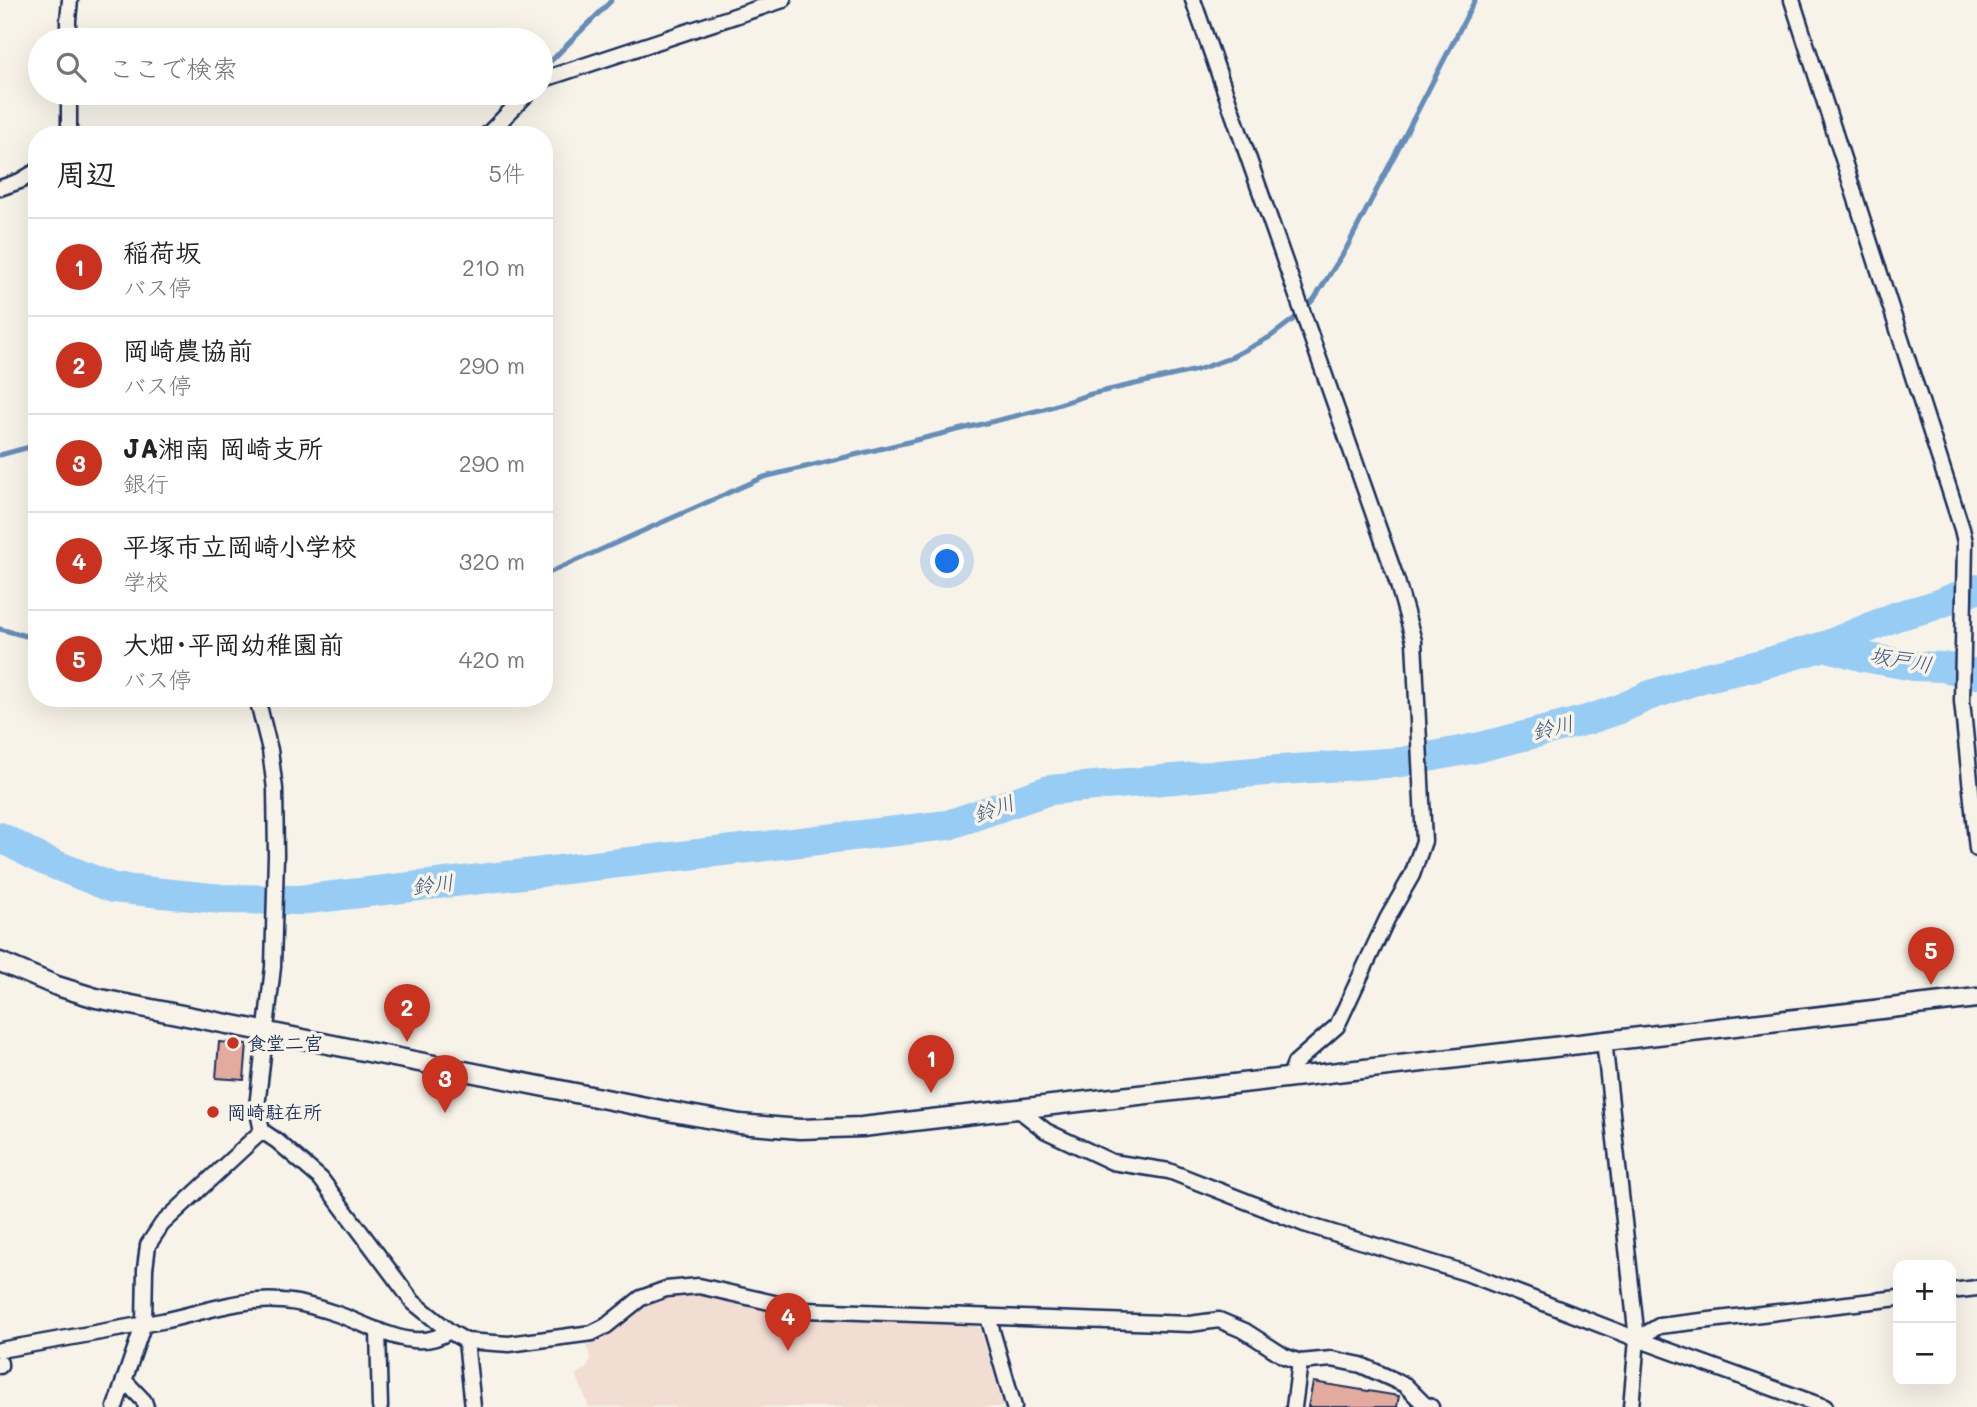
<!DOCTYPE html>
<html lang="ja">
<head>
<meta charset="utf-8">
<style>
	:root { --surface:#fff; --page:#f2f2f2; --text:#222; --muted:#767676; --line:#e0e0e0; --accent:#c8321e }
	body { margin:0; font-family:Mali,"Klee One",sans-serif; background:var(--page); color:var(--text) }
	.controls { position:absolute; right:21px; bottom:21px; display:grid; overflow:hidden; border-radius:14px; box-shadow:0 7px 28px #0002 }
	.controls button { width:63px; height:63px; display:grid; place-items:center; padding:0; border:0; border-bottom:2px solid var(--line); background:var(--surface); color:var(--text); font:35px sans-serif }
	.you { position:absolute; left:948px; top:562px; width:24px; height:24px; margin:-18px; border:5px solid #fff; border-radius:50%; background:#1a73e8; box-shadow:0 0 0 10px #1a73e833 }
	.badge { display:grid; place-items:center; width:46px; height:46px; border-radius:50%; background:var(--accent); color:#fff; font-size:23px; font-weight:700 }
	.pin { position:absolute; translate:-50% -58px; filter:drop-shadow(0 2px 4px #0008) }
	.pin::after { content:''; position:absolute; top:37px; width:24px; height:21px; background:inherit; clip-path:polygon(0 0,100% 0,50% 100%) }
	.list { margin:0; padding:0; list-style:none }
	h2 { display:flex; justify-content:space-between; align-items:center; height:91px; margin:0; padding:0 28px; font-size:30px }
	h2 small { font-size:23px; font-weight:400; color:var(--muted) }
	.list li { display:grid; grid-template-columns:46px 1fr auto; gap:21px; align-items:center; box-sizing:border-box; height:98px; padding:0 28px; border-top:2px solid var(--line) }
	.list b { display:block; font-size:26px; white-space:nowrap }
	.list p { margin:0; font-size:23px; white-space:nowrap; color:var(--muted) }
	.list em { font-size:23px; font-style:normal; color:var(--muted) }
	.icon { flex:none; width:38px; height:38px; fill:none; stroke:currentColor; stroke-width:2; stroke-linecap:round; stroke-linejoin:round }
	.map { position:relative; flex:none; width:1977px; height:1407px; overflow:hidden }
	.search { position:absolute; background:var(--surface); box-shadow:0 7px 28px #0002; left:28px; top:28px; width:525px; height:77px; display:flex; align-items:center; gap:18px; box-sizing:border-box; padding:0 24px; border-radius:38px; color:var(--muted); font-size:26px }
	.panel { position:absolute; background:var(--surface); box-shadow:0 7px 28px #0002; left:28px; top:126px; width:525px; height:581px; border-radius:28px }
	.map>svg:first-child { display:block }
</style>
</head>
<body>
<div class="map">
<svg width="1977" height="1407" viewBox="0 0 1977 1407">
	<rect width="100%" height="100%" fill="#f7f3e8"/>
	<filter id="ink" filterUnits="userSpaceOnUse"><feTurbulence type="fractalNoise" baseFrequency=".0143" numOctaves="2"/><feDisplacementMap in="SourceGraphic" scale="14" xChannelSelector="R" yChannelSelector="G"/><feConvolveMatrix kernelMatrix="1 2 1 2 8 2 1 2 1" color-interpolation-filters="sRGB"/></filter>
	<g filter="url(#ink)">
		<polygon fill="#f1ddd2" points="702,1296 798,1318 975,1324 980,1328 1004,1407 589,1407 576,1374 587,1368 591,1359 585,1342 608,1333 645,1305 666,1297"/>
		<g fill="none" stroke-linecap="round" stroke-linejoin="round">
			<g stroke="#658db9" stroke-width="5">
				<polyline points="541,71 611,1"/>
				<polyline points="477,135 492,120"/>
				<polyline points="0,455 37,445"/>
				<polyline points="544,575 764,477 1044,409 1091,394 1197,370 1230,358 1270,337 1295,318 1314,299 1346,249 1475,0"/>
				<polyline points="0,629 37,639"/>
			</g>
			<g stroke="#97ccf5" stroke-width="30">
				<polyline points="1825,646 1864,657 1914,666 1943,667 1977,674"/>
				<polyline points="0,837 41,859 113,888 222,899 299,900 948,825 1049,790 1265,771 1402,762 1476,748 1587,720 1620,709 1648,696 1702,678 1755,666 1825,646 1897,616 1930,607 1977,589"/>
			</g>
		</g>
		<g fill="#e3ab9d" stroke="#1b2f5e" stroke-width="2">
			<polygon points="219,1042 247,1044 244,1080 216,1078"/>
			<polygon points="1313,1382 1399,1396 1397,1407 1308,1407"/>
		</g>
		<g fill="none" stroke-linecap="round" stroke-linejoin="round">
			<defs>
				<g id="minor">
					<polyline points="1193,0 1397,581 1414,641 1424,841 1412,875 1387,919 1337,1026 1295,1063 1289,1078"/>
					<polyline points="1792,0 1962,529 1965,542 1962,701 1977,849"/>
					<polyline points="68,40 68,20 70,0"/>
					<polyline points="541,80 783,0"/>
					<polyline points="69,135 69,93"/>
					<polyline points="487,135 528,93"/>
					<polyline points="0,188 20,181 37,171"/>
					<polyline points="257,698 270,750 275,789 276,855 273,967 257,1107 262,1131 277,1141 321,1179 413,1302 449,1331 466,1341 509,1344 592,1333 606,1326 641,1298 666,1289 699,1286 805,1310 1190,1324 1219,1320 1245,1331 1284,1356 1300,1362 1332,1359 1361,1365 1405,1385 1424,1404 1431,1407"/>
					<polyline points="1604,1040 1637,1339 1631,1407"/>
					<polyline points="1019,1110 1046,1131 1112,1162 1169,1171 1304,1224 1466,1273 1637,1339 1825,1407"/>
					<polyline points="1951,1291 1977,1288"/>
					<polyline points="988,1317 1014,1407"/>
					<polyline points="378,1330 380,1407"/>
					<polyline points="1637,1339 1659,1326 1898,1298"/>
					<polyline points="466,1341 473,1407"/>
					<path d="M 0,1350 C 54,1340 108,1331 162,1321 C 202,1313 241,1297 282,1301 C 299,1302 319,1308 334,1313 C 369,1324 415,1356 449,1331"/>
					<polyline points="0,1363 0,1366"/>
					<polyline points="124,1380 144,1401 146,1407"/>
					<polyline points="115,1407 144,1323 145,1269 148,1245 162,1224 262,1131"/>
					<polyline points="1294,1407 1300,1362"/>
				</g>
				<polyline id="tertiary" points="0,962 57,986 96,998 656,1109 740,1124 800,1129 862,1127 1977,998"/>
			</defs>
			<use href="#minor" stroke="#1b2f5e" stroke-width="19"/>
			<use href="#tertiary" stroke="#1b2f5e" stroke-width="23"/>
			<use href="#minor" stroke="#f7f3e8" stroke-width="14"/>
			<use href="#tertiary" stroke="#f7f3e8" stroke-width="18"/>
		</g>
	</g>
	<g fill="#c8321e" stroke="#f7f3e8" stroke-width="2.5">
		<circle cx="233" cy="1043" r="7"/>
		<circle cx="213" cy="1112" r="7"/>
	</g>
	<g text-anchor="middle" stroke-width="7" stroke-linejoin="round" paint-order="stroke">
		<g font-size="19" font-weight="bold" fill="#1b2f5e" stroke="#f7f3e8" text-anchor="start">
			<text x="247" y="1050">食堂二宮</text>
			<text x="227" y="1119">岡崎駐在所</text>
		</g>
		<g font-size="21" font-style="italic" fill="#3a5684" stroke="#f7f3e8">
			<text transform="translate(1901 660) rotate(10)" y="7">坂戸川</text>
			<text transform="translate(1553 728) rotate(-13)" y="7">鈴川</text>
			<text transform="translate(994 809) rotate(-19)" y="7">鈴川</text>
			<text transform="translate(433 885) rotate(-7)" y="7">鈴川</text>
		</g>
	</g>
</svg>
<div class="controls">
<button>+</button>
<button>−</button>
</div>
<div class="you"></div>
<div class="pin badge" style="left:931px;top:1093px">1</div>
<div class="pin badge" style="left:407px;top:1042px">2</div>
<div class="pin badge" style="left:445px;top:1113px">3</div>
<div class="pin badge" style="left:788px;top:1351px">4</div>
<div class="pin badge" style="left:1931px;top:985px">5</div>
<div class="search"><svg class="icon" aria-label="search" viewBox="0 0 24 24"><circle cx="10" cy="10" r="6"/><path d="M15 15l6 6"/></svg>ここで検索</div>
<section class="panel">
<h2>周辺<small>5件</small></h2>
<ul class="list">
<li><span class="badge">1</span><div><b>稲荷坂</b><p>バス停</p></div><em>210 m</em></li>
<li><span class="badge">2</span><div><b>岡崎農協前</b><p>バス停</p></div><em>290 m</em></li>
<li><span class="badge">3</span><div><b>JA湘南 岡崎支所</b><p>銀行</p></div><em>290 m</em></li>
<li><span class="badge">4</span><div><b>平塚市立岡崎小学校</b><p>学校</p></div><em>320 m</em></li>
<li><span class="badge">5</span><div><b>大畑･平岡幼稚園前</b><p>バス停</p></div><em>420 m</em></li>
</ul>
</section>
</div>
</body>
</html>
